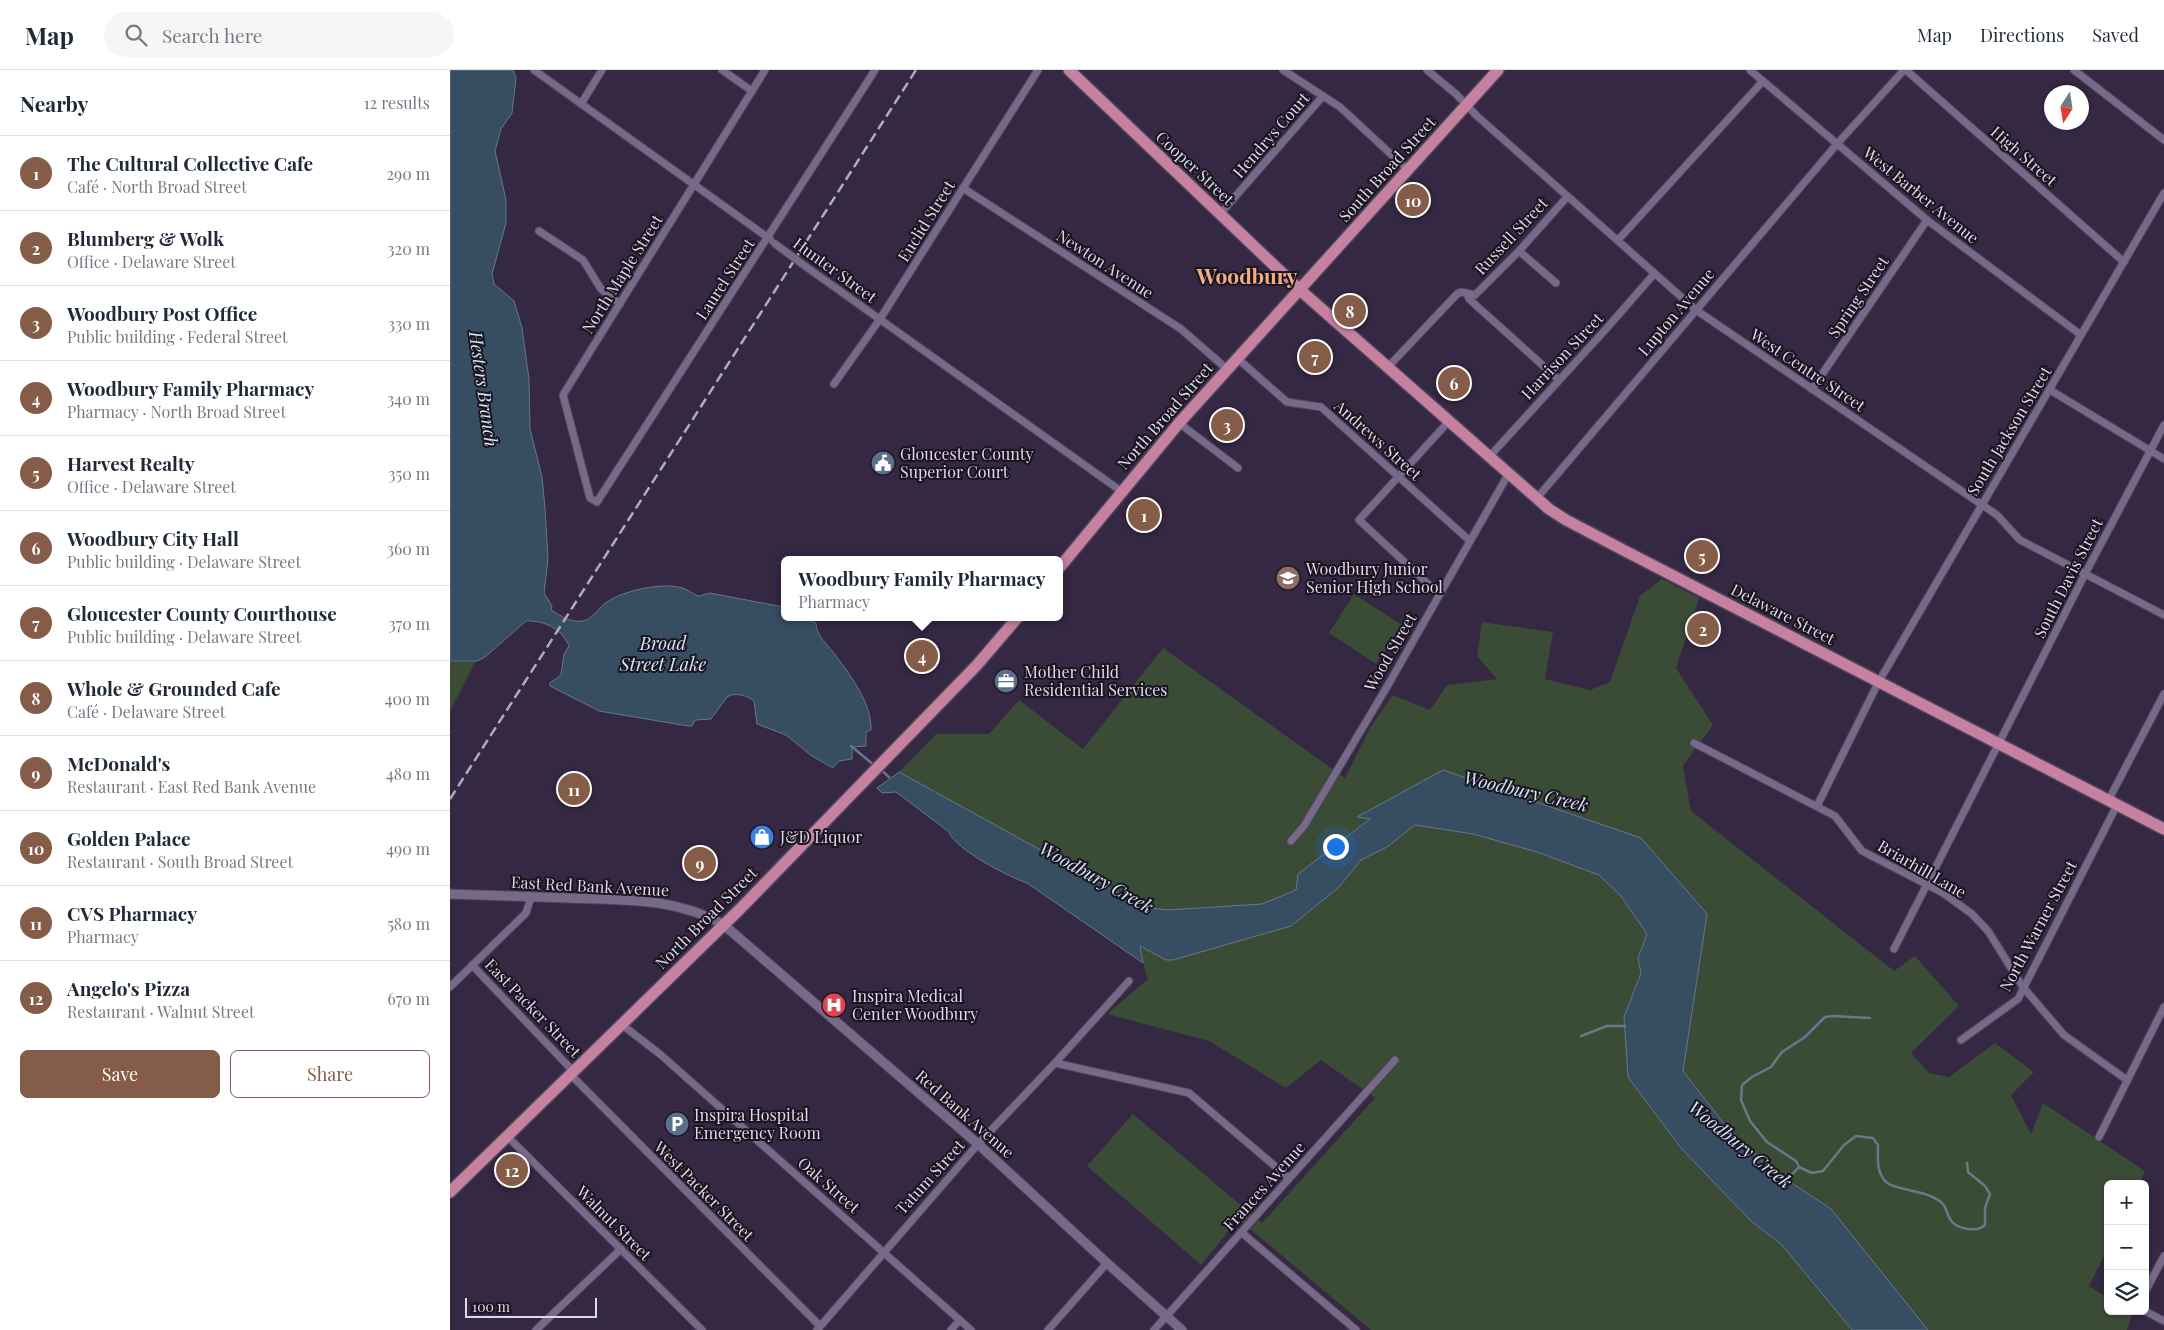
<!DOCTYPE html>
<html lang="en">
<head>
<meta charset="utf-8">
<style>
	:root { --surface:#fff; --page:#f6f6f7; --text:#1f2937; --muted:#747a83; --line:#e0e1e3; --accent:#845c47 }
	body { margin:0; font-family:"Playfair Display",serif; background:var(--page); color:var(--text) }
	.controls { position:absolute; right:15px; bottom:15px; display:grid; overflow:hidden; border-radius:8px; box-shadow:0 1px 4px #0004 }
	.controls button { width:45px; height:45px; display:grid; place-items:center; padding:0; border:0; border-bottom:1px solid var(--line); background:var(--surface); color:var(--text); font:25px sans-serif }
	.compass { position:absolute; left:1594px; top:15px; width:45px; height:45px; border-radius:50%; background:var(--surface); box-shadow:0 1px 4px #0004; rotate:192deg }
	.scale { position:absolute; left:15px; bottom:12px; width:132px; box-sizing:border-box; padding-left:5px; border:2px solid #dfd8e9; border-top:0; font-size:14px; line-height:18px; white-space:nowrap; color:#dfd8e9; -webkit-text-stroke:4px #191420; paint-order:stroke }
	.you { position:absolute; left:885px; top:776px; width:18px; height:18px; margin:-12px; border:4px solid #fff; border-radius:50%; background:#1a73e8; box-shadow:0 0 0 8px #1a73e833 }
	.badge { display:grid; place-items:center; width:32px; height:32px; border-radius:50%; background:var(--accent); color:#fff; font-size:16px; font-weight:700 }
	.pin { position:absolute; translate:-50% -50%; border:2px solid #fff; box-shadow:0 1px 5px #0006 }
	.popup { position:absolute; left:331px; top:486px; width:282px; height:65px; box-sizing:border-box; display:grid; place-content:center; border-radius:8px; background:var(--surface); filter:drop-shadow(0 1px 4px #0005); font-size:16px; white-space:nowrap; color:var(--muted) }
	.popup b { font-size:19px; color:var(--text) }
	.popup::after { content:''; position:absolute; left:50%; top:100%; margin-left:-10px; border:10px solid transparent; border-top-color:var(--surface) }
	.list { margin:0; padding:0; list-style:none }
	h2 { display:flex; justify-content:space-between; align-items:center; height:65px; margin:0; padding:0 20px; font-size:21px }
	h2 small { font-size:16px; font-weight:400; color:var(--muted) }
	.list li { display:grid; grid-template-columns:32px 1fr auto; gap:15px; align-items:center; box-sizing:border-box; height:75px; padding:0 20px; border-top:1px solid var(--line) }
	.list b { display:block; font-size:19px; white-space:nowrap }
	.list p { margin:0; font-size:16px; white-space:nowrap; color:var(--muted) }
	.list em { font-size:16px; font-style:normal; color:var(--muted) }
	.actions { display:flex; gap:10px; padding:15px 20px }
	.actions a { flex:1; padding:11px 0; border:1px solid var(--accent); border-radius:8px; text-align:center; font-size:18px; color:var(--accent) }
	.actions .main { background:var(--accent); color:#fff }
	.icon { flex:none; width:28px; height:28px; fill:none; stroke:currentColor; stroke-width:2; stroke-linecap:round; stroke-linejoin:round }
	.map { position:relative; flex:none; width:1714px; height:1260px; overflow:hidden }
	header { display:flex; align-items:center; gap:30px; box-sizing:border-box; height:70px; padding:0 25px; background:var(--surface); border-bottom:1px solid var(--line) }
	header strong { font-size:24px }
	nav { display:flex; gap:28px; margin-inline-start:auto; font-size:18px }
	.search { width:350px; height:45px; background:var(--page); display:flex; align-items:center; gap:12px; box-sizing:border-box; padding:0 18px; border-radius:28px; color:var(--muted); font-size:19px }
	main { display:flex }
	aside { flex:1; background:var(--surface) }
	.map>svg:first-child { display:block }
</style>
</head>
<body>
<header>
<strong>Map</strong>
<div class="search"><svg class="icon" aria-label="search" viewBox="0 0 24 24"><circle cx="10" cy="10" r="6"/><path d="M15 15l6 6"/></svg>Search here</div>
<nav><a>Map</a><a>Directions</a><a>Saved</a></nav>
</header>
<main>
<aside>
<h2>Nearby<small>12 results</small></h2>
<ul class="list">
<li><span class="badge">1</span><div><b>The Cultural Collective Cafe</b><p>Café · North Broad Street</p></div><em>290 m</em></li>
<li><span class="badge">2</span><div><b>Blumberg &amp; Wolk</b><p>Office · Delaware Street</p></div><em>320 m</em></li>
<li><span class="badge">3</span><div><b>Woodbury Post Office</b><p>Public building · Federal Street</p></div><em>330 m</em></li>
<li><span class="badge">4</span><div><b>Woodbury Family Pharmacy</b><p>Pharmacy · North Broad Street</p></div><em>340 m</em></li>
<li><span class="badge">5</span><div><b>Harvest Realty</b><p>Office · Delaware Street</p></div><em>350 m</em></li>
<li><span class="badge">6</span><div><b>Woodbury City Hall</b><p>Public building · Delaware Street</p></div><em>360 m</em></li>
<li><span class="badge">7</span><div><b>Gloucester County Courthouse</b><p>Public building · Delaware Street</p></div><em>370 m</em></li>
<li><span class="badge">8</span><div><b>Whole &amp; Grounded Cafe</b><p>Café · Delaware Street</p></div><em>400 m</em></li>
<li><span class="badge">9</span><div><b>McDonald's</b><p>Restaurant · East Red Bank Avenue</p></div><em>480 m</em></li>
<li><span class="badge">10</span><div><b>Golden Palace</b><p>Restaurant · South Broad Street</p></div><em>490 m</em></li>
<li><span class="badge">11</span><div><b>CVS Pharmacy</b><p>Pharmacy</p></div><em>580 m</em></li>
<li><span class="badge">12</span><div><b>Angelo's Pizza</b><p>Restaurant · Walnut Street</p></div><em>670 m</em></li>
</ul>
<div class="actions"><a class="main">Save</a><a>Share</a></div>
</aside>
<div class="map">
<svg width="1714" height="1260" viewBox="0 0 1714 1260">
	<rect width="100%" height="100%" fill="#342843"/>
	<g fill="#3a4b36">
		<polygon points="1212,509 1249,528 1226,598 1263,655 1233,696 1241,741 1444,901 1465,886 1509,936 1461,983 1479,1003 1499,1007 1545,973 1584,1002 1561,1025 1581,1064 1593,1033 1695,1101 1689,1114 1658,1114 1658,1178 1639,1216 1658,1228 1658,1241 1678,1241 1682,1244 1677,1260 1478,1260 1381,1139 1319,1098 1275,1055 1233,1001 1257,844 1191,768 908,747 1023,764 1087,782 1149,805 1171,826 1197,864 1188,888 1191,902 1174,947 1178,1007 1231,1078 1301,1151 1332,1175 1402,1260 921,1260 788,1149 751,1195 637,1096 683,1044 812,1153 925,1028 871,990 836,1018 759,971 657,944 698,909 693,893 682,831 449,702 486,664 539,664 569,630 633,679 713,578 895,708 920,658 943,625 980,640 997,615 1047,609 1027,586 1032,552 1103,562 1095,609 1140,620 1160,612 1190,526"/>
		<polygon points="904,524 952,555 926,594 879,563"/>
		<polygon points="26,591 0,641 0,592"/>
	</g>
	<g fill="#364d62" stroke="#69778a">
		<path d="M 0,0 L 63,0 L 66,8 L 62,43 L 51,59 L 45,81 L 56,130 L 56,153 L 42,204 L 44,214 L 64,231 L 72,258 L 79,309 L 80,359 L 92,407 L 95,438 L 98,489 L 94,523 L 102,536 L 101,540 C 111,546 121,553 133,551 C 143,549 149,537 157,532 C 174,520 217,511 235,519 C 240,521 244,525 249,526 L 260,523 L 333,537 L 334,547 L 350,547 L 366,553 C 366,566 378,575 386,586 C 401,606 422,634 421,660 L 416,662 L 416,676 L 402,677 L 402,689 L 389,691 L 383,698 L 362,686 L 336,665 L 307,654 L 304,631 C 297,625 284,622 277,627 L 261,649 L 245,650 L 242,656 L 238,656 L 149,641 L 100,616 L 100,613 L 111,605 L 114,584 L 119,576 C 112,559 94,550 76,551 L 35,587 L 27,591 L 0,591 Z"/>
		<path d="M 993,700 L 1191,768 L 1257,844 L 1233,1001 L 1275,1055 L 1319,1098 L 1381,1139 L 1478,1260 L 1402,1260 L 1332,1175 L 1301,1151 L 1231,1078 L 1178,1007 L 1174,947 L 1191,903 L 1188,888 L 1197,864 L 1171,826 L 1149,805 L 1087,782 L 1023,764 L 965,755 L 937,777 L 911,790 L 888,818 L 841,856 L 723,890 L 716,890 L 690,876 L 693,893 L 577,813 C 559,807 506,780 499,762 L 446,722 L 432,723 L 427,718 L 449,702 L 683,831 L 684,836 L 717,840 L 812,834 L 846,820 L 848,804 L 920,749 L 907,747 Z"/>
	</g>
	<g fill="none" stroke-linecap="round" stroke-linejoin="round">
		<g stroke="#69778a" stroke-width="2.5">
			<polyline points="401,676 425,696"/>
			<polyline points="430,699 439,707"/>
			<path d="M 1420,948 L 1383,946 L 1375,947 L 1355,967 L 1332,982 L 1321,997 L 1302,1007 L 1292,1015 L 1291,1030 L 1300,1051 L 1317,1072 L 1346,1091 L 1349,1097 L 1362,1103 L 1373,1101 L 1394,1075 L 1406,1066 L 1423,1068 L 1428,1075 C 1428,1088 1426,1102 1436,1112 C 1446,1121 1474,1119 1491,1132 C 1497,1137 1496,1142 1500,1149 C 1505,1159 1527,1163 1535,1155 L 1535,1138 L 1540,1124 L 1535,1116 L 1518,1102 L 1517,1093"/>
			<polyline points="1131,966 1157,956 1175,956"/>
			<polyline points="1335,1112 1349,1097"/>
		</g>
		<defs>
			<g id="minor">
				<polyline points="84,0 320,169"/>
				<polyline points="272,0 302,21"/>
				<polyline points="315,0 113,325 140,428 147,432 425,0"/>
				<polyline points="833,0 890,37 958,100"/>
				<polyline points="977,0 1006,24 1027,46 1246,240 1547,445 1570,470 1714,545"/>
				<polyline points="1300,0 1477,150 1631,265"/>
				<polyline points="1456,0 1674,192"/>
				<polyline points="1624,0 1714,70"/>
				<polyline points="131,34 152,0"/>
				<polyline points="513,118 731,259 777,299"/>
				<polyline points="770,144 873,26"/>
				<polyline points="89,161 133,190 151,219 170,234"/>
				<polyline points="1168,170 1313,11"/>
				<polyline points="1069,181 1106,213"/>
				<polyline points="355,196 671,421"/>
				<polyline points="1017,223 1019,229 1109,310"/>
				<polyline points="787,288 837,332 871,337 1020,471"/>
				<polyline points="938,297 1007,224 1011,222 1025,225 1069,181 1117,127"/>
				<polyline points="384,314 430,249 588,0"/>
				<polyline points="1362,319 1477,150"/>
				<polyline points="1600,320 1714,389"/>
				<polyline points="729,353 788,398"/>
				<polyline points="1039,387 1156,259 1204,204"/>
				<polyline points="1087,428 1387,74 1454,0"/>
				<polyline points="989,524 909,450 999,351"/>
				<polyline points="1244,673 1385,746 1412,781 1493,823 1522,844 1538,861 1573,917 1614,965 1677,1010"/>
				<polyline points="1658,731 1714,624"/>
				<polyline points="1367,736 1428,613 1714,123"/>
				<polyline points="841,771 854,756 938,615 1059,403"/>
				<polyline points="1444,879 1635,504 1714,355"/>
				<polyline points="22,895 123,1001"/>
				<polyline points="0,917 76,843 81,827"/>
				<polyline points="171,954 211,985 521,1260"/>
				<polyline points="1511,970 1568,929 1667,735"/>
				<polyline points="605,993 739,1023 839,1108"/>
				<polyline points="120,1004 370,1256"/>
				<polyline points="57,1066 252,1260"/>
				<polyline points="1649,1067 1714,937"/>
				<polyline points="791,1162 906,1260"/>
				<polyline points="1695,1222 1714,1186"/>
				<polyline points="1695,1241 1714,1251"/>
				<polyline points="86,1260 171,1179"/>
				<polyline points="367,1260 528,1074 605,993 679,911"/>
				<polyline points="501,1260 510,1250"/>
				<polyline points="598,1260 657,1193"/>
				<polyline points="704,1260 945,990"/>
			</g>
			<path id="tertiary" d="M 0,824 C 39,825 79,827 118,828 C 172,830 226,827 274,855 L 528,1074 L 657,1193 L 732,1260"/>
			<g id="primary">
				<polyline points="619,0 850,220 1099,439 1116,450 1179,483 1714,759"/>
				<polyline points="610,497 729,353 1048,0"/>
				<polyline points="0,1122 290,839 527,595 568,547"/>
			</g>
		</defs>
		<use href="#minor" stroke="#4f445b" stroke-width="9"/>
		<use href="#tertiary" stroke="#4f445b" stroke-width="11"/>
		<use href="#primary" stroke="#4f445b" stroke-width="14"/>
		<use href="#minor" stroke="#776a88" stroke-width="7"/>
		<use href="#tertiary" stroke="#776a88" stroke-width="9"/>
		<use href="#primary" stroke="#c681a1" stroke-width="11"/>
		<polyline stroke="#b2aabe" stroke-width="2.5" stroke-dasharray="10 5" stroke-linecap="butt" points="0,729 466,0"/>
		<defs>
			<polyline id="minor-bridge" points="324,173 355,196"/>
		</defs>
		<use href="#minor-bridge" stroke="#4f445b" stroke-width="9" stroke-linecap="butt"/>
		<use href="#minor-bridge" stroke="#776a88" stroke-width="7"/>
	</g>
	<defs>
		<symbol id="civic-disc" viewBox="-11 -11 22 22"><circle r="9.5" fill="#5c6f8a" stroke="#191420"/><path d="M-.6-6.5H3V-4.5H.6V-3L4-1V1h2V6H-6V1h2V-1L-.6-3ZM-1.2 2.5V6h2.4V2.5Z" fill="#fff"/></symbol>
		<symbol id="school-disc" viewBox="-11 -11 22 22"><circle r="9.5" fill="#8d6e63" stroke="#191420"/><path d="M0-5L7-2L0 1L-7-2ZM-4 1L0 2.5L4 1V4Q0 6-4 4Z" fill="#fff"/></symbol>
		<symbol id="office-disc" viewBox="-11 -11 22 22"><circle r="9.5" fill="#5c6f8a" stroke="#191420"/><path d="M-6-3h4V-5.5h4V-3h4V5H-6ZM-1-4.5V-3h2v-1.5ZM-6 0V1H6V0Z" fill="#fff"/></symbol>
		<symbol id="shop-disc" viewBox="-11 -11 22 22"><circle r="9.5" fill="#3f7fe0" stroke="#191420"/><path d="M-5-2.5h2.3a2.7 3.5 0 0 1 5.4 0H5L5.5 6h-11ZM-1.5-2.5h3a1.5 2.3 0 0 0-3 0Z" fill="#fff"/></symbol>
		<symbol id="hospital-disc" viewBox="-11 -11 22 22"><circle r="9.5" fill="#e0444e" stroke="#191420"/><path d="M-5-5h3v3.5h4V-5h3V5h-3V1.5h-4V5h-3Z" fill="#fff"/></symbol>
		<symbol id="parking-disc" viewBox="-11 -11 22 22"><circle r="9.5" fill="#5c6f8a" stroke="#191420"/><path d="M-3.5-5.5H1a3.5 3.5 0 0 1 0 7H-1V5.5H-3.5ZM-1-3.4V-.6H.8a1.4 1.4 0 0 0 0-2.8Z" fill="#fff"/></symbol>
	</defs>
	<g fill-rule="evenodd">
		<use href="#civic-disc" x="419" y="379" width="28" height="28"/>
		<use href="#school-disc" x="824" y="494" width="28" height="28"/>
		<use href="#office-disc" x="542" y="597" width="28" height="28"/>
		<use href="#shop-disc" x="298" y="753" width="28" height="28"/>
		<use href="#hospital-disc" x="370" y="921" width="28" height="28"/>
		<use href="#parking-disc" x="213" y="1040" width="28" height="28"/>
	</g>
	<g text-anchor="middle" stroke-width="4" stroke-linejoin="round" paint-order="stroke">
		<g font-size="16" fill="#dfd8e9" stroke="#191420">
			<text transform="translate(821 65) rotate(-49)" y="6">Hendrys Court</text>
			<text transform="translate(1574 86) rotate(41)" y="6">High Street</text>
			<text transform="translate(745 98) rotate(43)" y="6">Cooper Street</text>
			<text transform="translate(937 99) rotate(-48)" y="6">South Broad Street</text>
			<text transform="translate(1471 125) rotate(39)" y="6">West Barber Avenue</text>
			<text transform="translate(476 151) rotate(-58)" y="6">Euclid Street</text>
			<text transform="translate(1061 166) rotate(-47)" y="6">Russell Street</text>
			<text transform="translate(655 194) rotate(33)" y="6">Newton Avenue</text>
			<text transform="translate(385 200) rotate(36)" y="6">Hunter Street</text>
			<text transform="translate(172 204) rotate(-58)" y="6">North Maple Street</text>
			<text transform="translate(275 209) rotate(-57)" y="6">Laurel Street</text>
			<text transform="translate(1408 227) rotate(-56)" y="6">Spring Street</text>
			<text transform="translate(1226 242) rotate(-50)" y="6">Lupton Avenue</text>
			<text transform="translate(1112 286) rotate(-47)" y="6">Harrison Street</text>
			<text transform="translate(1358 300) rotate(34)" y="6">West Centre Street</text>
			<text transform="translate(715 346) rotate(-49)" y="6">North Broad Street</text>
			<text transform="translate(1559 361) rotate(-59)" y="6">South Jackson Street</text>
			<text transform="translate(928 370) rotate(42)" y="6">Andrews Street</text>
			<text transform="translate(1618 508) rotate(-63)" y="6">South Davis Street</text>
			<text transform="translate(1333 544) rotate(27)" y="6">Delaware Street</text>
			<text transform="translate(940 582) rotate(-60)" y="6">Wood Street</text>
			<text transform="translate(1472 799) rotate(30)" y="6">Briarhill Lane</text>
			<text transform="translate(140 816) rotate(3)" y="6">East Red Bank Avenue</text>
			<text transform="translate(256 848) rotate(-45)" y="6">North Broad Street</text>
			<text transform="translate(1588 856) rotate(-62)" y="6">North Warner Street</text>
			<text transform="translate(83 938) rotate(46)" y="6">East Packer Street</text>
			<text transform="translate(515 1044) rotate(41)" y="6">Red Bank Avenue</text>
			<text transform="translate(480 1107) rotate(-48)" y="6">Tatum Street</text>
			<text transform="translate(379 1115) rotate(41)" y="6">Oak Street</text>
			<text transform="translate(814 1116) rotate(-48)" y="6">Frances Avenue</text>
			<text transform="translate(254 1121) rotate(45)" y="6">West Packer Street</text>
			<text transform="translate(164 1153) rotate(45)" y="6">Walnut Street</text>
		</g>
		<g font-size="16" fill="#dfd8e9" stroke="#191420" text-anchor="start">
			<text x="450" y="390">Gloucester County<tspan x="450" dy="18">Superior Court</tspan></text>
			<text x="856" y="505">Woodbury Junior<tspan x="856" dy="18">Senior High School</tspan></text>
			<text x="574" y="608">Mother Child<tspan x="574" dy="18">Residential Services</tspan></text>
			<text x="330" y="773">J&amp;D Liquor</text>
			<text x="402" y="932">Inspira Medical<tspan x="402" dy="18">Center Woodbury</tspan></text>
			<text x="244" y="1051">Inspira Hospital<tspan x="244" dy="18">Emergency Room</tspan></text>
		</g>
		<g font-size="18" font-style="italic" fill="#d3e5f6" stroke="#191420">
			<text transform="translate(33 319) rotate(82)" y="6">Hesters Branch</text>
			<text x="213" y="580">Broad<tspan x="213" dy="21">Street Lake</tspan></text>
			<text transform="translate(1076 722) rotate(13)" y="6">Woodbury Creek</text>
			<text transform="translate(646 808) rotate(29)" y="6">Woodbury Creek</text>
			<text transform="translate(1290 1075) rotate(39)" y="6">Woodbury Creek</text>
		</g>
		<g font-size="21" font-weight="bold" fill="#f3ad83" stroke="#191420">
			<text x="797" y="214">Woodbury</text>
		</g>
	</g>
</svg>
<div class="controls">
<button>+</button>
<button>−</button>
<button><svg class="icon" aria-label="layers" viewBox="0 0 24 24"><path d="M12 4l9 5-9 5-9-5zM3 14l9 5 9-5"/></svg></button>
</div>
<svg class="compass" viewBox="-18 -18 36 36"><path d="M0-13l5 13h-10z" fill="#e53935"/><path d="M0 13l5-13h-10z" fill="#747a83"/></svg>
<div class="scale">100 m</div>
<div class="you"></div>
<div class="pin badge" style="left:694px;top:445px">1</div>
<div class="pin badge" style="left:1253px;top:559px">2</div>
<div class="pin badge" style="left:777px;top:355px">3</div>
<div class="pin badge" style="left:472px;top:586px">4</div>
<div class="popup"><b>Woodbury Family Pharmacy</b>Pharmacy</div>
<div class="pin badge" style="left:1252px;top:486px">5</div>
<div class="pin badge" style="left:1004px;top:313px">6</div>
<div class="pin badge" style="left:865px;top:287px">7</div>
<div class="pin badge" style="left:900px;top:241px">8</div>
<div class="pin badge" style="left:250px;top:793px">9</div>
<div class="pin badge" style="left:963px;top:130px">10</div>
<div class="pin badge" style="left:124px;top:719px">11</div>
<div class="pin badge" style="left:62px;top:1100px">12</div>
</div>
</main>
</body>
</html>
